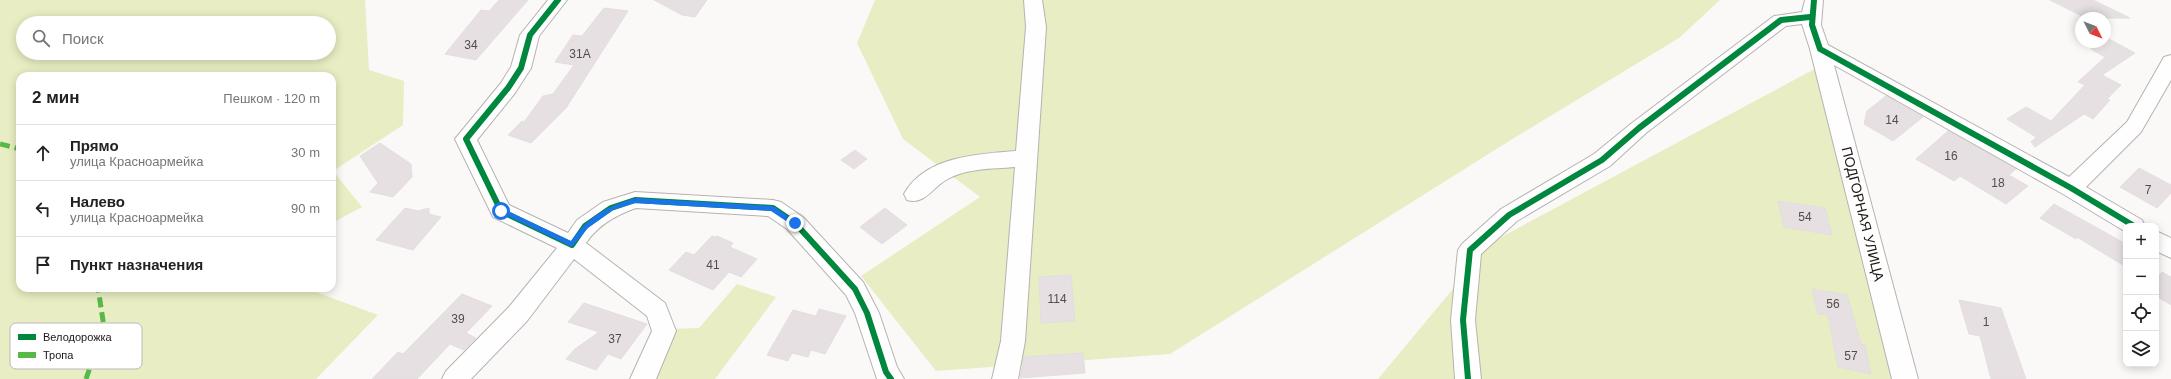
<!DOCTYPE html>
<html lang="ru">
<head>
<meta charset="utf-8">
<style>
	:root { --surface:#fff; --page:#f6f6f6; --text:#222; --muted:#767676; --line:#e0e0e0 }
	body { margin:0; font-family:Helvetica,sans-serif; background:var(--page); color:var(--text) }
	.controls { position:absolute; right:12px; bottom:12px; display:grid; overflow:hidden; border-radius:8px; box-shadow:0 2px 10px #0003 }
	.controls button { width:36px; height:36px; display:grid; place-items:center; padding:0; border:0; border-bottom:1px solid var(--line); background:var(--surface); color:var(--text); font:20px sans-serif }
	.compass { position:absolute; left:2075px; top:12px; width:36px; height:36px; border-radius:50%; background:var(--surface); box-shadow:0 2px 10px #0003; rotate:132deg }
	.stop { position:absolute; width:12px; height:12px; margin:-9px; border:3px solid #1a73e8; border-radius:50%; background:#fff }
	.stop.end { background:#1a73e8; border-color:#fff; box-shadow:0 1px 4px #0008 }
	.list { margin:0; padding:0; list-style:none }
	h2 { display:flex; justify-content:space-between; align-items:center; height:52px; margin:0; padding:0 16px; font-size:17px }
	h2 small { font-size:13px; font-weight:400; color:var(--muted) }
	.list li { display:grid; grid-template-columns:26px 1fr auto; gap:12px; align-items:center; box-sizing:border-box; height:56px; padding:0 16px; border-top:1px solid var(--line) }
	.list b { display:block; font-size:15px; white-space:nowrap }
	.list p { margin:0; font-size:13px; white-space:nowrap; color:var(--muted) }
	.list em { font-size:13px; font-style:normal; color:var(--muted) }
	.icon { flex:none; width:22px; height:22px; fill:none; stroke:currentColor; stroke-width:2; stroke-linecap:round; stroke-linejoin:round }
	.map { position:relative; flex:none; width:2171px; height:379px; overflow:hidden }
	.search { position:absolute; background:var(--surface); box-shadow:0 2px 10px #0003; left:16px; top:16px; width:320px; height:44px; display:flex; align-items:center; gap:10px; box-sizing:border-box; padding:0 14px; border-radius:22px; color:var(--muted); font-size:15px }
	.panel { position:absolute; background:var(--surface); box-shadow:0 2px 10px #0003; left:16px; top:72px; width:320px; height:220px; border-radius:12px }
	.map>svg:first-child { display:block }
</style>
</head>
<body>
<div class="map">
<svg width="2171" height="379" viewBox="0 0 2171 379">
	<rect width="100%" height="100%" fill="#fbf9f7"/>
	<g fill="#e8edc3" fill-rule="evenodd">
		<path d="M 0,0 L 365,0 L 369,70 L 404,81 L 403,125 L 333,171 L 362,207 L 332,223 L 332,76 L 20,76 L 20,288 L 305,288 L 378,315 L 316,379 L 0,379 ZM 23,23 L 329,23 L 329,53 L 23,53 Z"/>
		<polygon points="875,0 1720,0 1679,38 1506,143 1170,354 936,371 861,276 980,197 903,139 857,43"/>
		<polygon points="1822,65 1905,379 1378,379 1492,242"/>
		<polygon points="737,284 776,297 715,379 644,379 667,329 699,328"/>
	</g>
	<g fill="#e7e0e3" stroke="#e3dee0">
		<polygon points="499,0 528,0 476,60 445,54 481,10 489,11"/>
		<polygon points="654,0 707,0 695,17 682,15"/>
		<polygon points="2050,0 2093,0 2130,18 2086,18"/>
		<polygon points="604,8 628,11 566,108 531,143 508,135 522,121 524,122 543,96 553,94 574,65 555,62 573,35 582,36"/>
		<polygon points="2107,38 2135,53 2102,75 2121,85 2107,99 2110,100 2093,119 2084,114 2035,147 2031,142 2036,137 2007,119 2026,107 2051,121 2085,85 2078,82 2105,57 2091,49 2101,42 2105,42"/>
		<polygon points="1886,96 1923,117 1893,141 1864,124 1867,111"/>
		<polygon points="1948,131 2016,169 2009,175 2028,186 2006,204 1960,176 1954,181 1916,159"/>
		<polygon points="380,143 411,164 412,177 393,197 370,192 378,183 360,156"/>
		<polygon points="855,150 867,159 854,169 841,160"/>
		<polygon points="2139,168 2171,185 2171,193 2157,208 2120,187"/>
		<polygon points="1778,201 1825,208 1832,235 1784,227"/>
		<polygon points="2054,204 2126,244 2126,267 2077,237 2076,239 2040,218"/>
		<polygon points="405,208 418,211 429,208 429,214 441,217 413,250 376,240"/>
		<polygon points="885,208 907,225 882,244 860,227"/>
		<polygon points="712,236 715,237 717,236 733,243 730,247 757,259 741,277 729,272 713,290 669,270 686,252 694,255"/>
		<polygon points="2162,272 2171,277 2171,305 2156,296 2156,278"/>
		<polygon points="1071,275 1075,321 1041,323 1039,277"/>
		<polygon points="1812,289 1847,295 1861,344 1865,345 1871,374 1838,367 1828,315 1818,314"/>
		<polygon points="462,294 492,306 466,333 476,338 464,350 450,344 417,379 372,379 398,352 403,354"/>
		<polygon points="1959,300 2001,308 2026,379 1991,379 1980,336 1969,334"/>
		<polygon points="584,303 647,324 621,359 608,354 596,370 566,359 575,349 599,332 568,322"/>
		<polygon points="819,309 846,316 825,354 811,350 808,357 792,353 788,361 767,355 793,310 816,316"/>
		<polygon points="1083,353 1085,373 1020,378 1024,357"/>
	</g>
	<g fill="none" stroke-linecap="round" stroke-linejoin="round">
		<defs>
			<g id="minor">
				<path d="M 548,0 L 567,0 L 539,36 L 531,68 L 515,93 L 477,140 L 509,205 L 568,233 L 577,220 L 603,202 L 635,192 L 773,200 L 781,202 L 803,217 L 863,282 L 879,313 L 897,367 L 904,379 L 877,379 L 855,313 L 846,295 L 787,229 L 768,216 L 636,208 C 616,215 598,225 586,243 L 665,303 L 676,331 L 656,379 L 630,379 L 652,331 L 647,316 L 574,259 L 527,321 L 471,379 L 442,379 L 446,371 L 509,307 L 557,248 L 493,217 L 455,139 L 501,83 L 511,67 L 520,35 Z"/>
				<path d="M 1024,0 L 1042,0 L 1046,27 L 1025,341 L 1018,379 L 992,379 L 1001,341 L 1015,167 C 992,169 966,168 946,180 C 932,188 925,205 907,200 L 904,194 C 925,156 978,154 1016,151 L 1026,27 Z"/>
				<polygon points="1805,0 1823,0 1821,25 1828,45 2069,177 2127,122 2164,57 2171,55 2171,80 2141,132 2086,187 2142,220 2145,226 2126,226 2126,232 2063,194 1834,65 1918,379 1892,379 1810,49 1802,24 1786,26 1646,133 1610,166 1517,221 1481,254 1475,320 1481,379 1455,379 1451,320 1458,250 1462,244 1501,209 1594,154 1632,123 1774,16 1802,12"/>
				<polygon points="2156,231 2171,238 2171,258 2156,251"/>
			</g>
		</defs>
		<use href="#minor" stroke="#b7b2b0" stroke-width="2"/>
		<use href="#minor" fill="#fefefe" fill-rule="evenodd"/>
		<g stroke="#58b947" stroke-width="5" stroke-dasharray="10 5" stroke-linecap="butt">
			<polyline points="0,144 20,149"/>
			<polyline points="86,379 104,327 98,288"/>
		</g>
		<defs>
			<g id="cycleway">
				<polyline points="558,0 530,35 521,68 508,88 466,139 501,211 572,245 585,226 611,208 635,200 773,208 795,223 855,289 867,313 886,372 891,379"/>
				<polyline points="1814,0 1812,25 1820,49 2071,188 2134,226"/>
				<polyline points="1468,379 1463,320 1470,250 1509,215 1602,160 1639,128 1781,20 1810,17"/>
			</g>
		</defs>
		<use href="#cycleway" stroke="#fff" stroke-width="8"/>
		<use href="#cycleway" stroke="#00873e" stroke-width="6"/>
	</g>
	<path fill="#1a73e8" d="M 635,198 L 773,206 L 798,223 L 792,225 L 771,211 L 635,203 L 613,210 L 588,228 L 572,247 L 497,211 L 503,209 L 571,241 C 589,216 606,207 635,198 Z"/>
	<g text-anchor="middle" stroke-width="3.5" stroke-linejoin="round" paint-order="stroke">
		<g font-size="12" fill="#544c4b">
			<text x="471" y="49">34</text>
			<text x="580" y="58">31А</text>
			<text x="1892" y="124">14</text>
			<text x="1951" y="160">16</text>
			<text x="1998" y="187">18</text>
			<text x="2148" y="194">7</text>
			<text x="1805" y="221">54</text>
			<text x="713" y="269">41</text>
			<text x="1057" y="303">114</text>
			<text x="1833" y="308">56</text>
			<text x="458" y="323">39</text>
			<text x="1986" y="326">1</text>
			<text x="615" y="343">37</text>
			<text x="1851" y="360">57</text>
		</g>
		<g font-size="14" fill="#1e1714" stroke="#fff">
			<text transform="translate(1863 214) rotate(76)" y="5">ПОДГОРНАЯ УЛИЦА</text>
		</g>
	</g>
	<rect x="10" y="323" width="132" height="46" rx="6" fill="#fff" stroke="#bcb9b8" stroke-width="1"/>
	<rect x="18" y="334" width="18" height="6" fill="#00873e"/>
	<rect x="18" y="352" width="18" height="6" fill="#58b947"/>
	<g font-size="11" fill="#1e1714">
		<text x="43" y="341">Велодорожка</text>
		<text x="43" y="359">Тропа</text>
	</g>
</svg>
<div class="controls">
<button>+</button>
<button>−</button>
<button><svg class="icon" aria-label="locate" viewBox="0 0 24 24"><circle cx="12" cy="12" r="6"/><path d="M12 2v4M12 18v4M2 12h4M18 12h4"/></svg></button>
<button><svg class="icon" aria-label="layers" viewBox="0 0 24 24"><path d="M12 4l9 5-9 5-9-5zM3 14l9 5 9-5"/></svg></button>
</div>
<svg class="compass" viewBox="-18 -18 36 36"><path d="M0-13l5 13h-10z" fill="#e53935"/><path d="M0 13l5-13h-10z" fill="#767676"/></svg>
<div class="stop" style="left:501px;top:211px"></div>
<div class="stop end" style="left:795px;top:223px"></div>
<div class="search"><svg class="icon" aria-label="search" viewBox="0 0 24 24"><circle cx="10" cy="10" r="6"/><path d="M15 15l6 6"/></svg>Поиск</div>
<section class="panel">
<h2>2 мин<small>Пешком · 120 m</small></h2>
<ul class="list">
<li><svg class="icon" aria-label="ahead" viewBox="0 0 24 24"><path d="M12 20V5M6 11l6-6 6 6"/></svg><div><b>Прямо</b><p>улица Красноармейка</p></div><em>30 m</em></li>
<li><svg class="icon" aria-label="left" viewBox="0 0 24 24"><path d="M17 20v-9H6M10 6l-5 5 5 5"/></svg><div><b>Налево</b><p>улица Красноармейка</p></div><em>90 m</em></li>
<li><svg class="icon" aria-label="arrive" viewBox="0 0 24 24"><path d="M6 21V4h12l-3 4 3 4H6"/></svg><div><b>Пункт назначения</b></div></li>
</ul>
</section>
</div>
</body>
</html>
